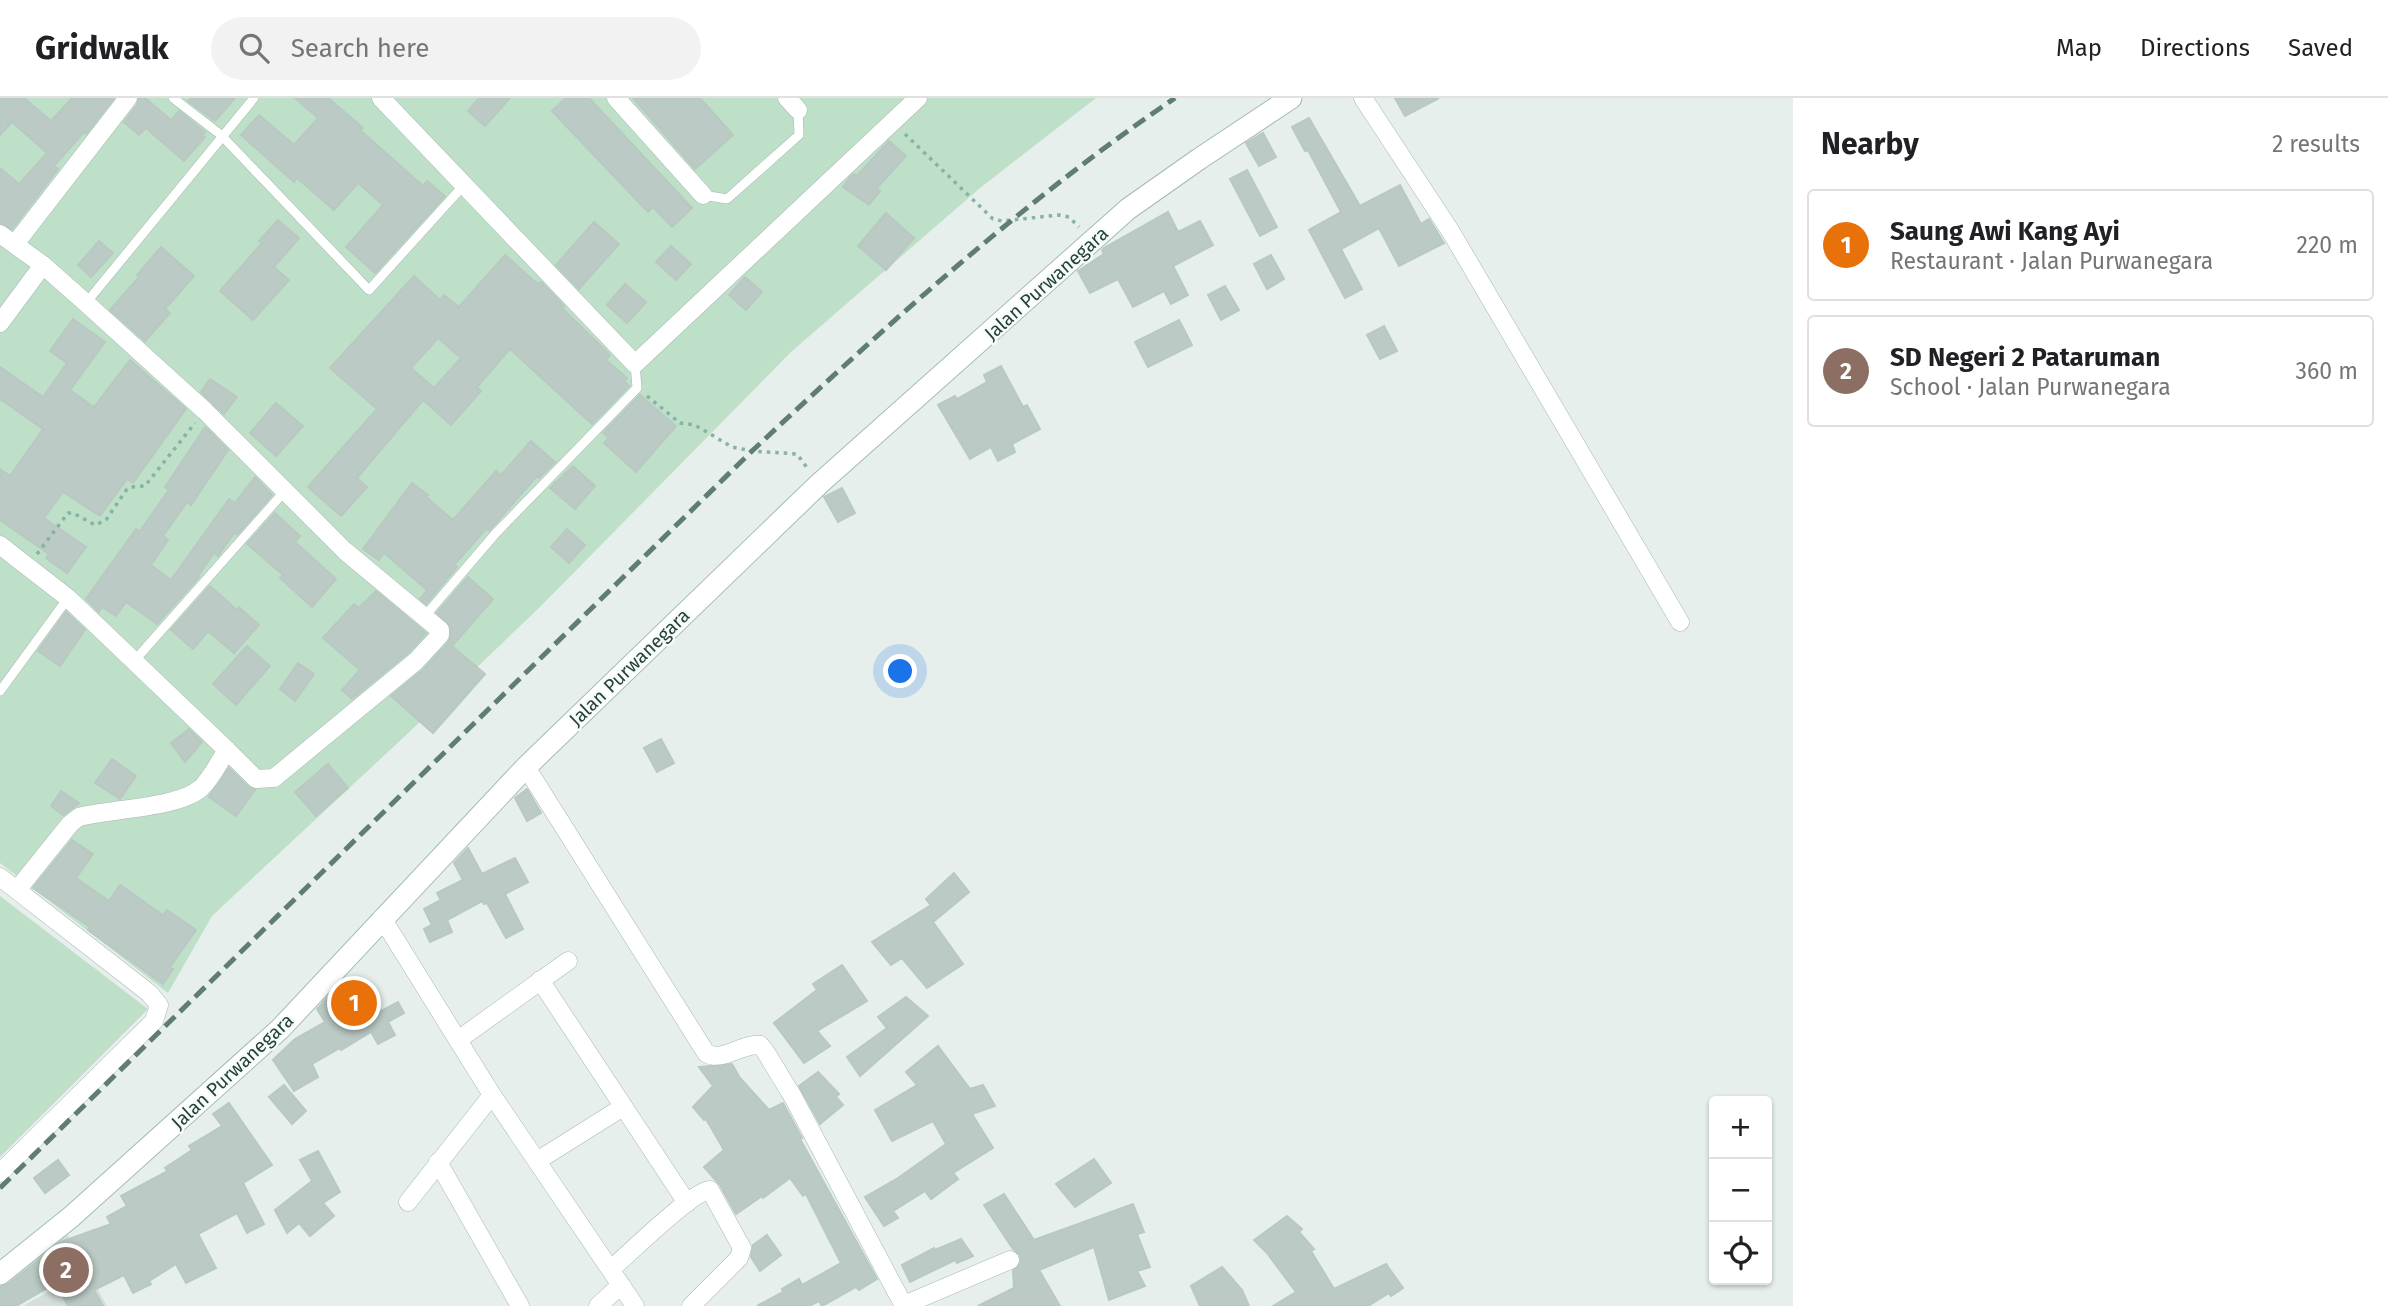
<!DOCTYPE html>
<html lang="en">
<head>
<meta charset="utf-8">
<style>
	:root { --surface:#fff; --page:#f2f2f2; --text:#202124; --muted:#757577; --line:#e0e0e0; --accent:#7f4e3f }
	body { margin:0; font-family:"Fira Sans",sans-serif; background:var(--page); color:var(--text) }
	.controls { position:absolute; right:21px; bottom:21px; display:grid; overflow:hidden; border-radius:7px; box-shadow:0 2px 5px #0004 }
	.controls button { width:63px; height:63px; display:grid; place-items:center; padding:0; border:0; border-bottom:2px solid var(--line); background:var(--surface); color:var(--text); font:35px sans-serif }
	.you { position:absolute; left:901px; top:574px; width:24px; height:24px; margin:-18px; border:5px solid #fff; border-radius:50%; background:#1a73e8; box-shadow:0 0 0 10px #1a73e833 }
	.badge { display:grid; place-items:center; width:46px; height:46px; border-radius:50%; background:var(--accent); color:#fff; font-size:23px; font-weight:700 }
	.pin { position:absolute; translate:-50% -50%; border:4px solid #fff; box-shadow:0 2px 7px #0006 }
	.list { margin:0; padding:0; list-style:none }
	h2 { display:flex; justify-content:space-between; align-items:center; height:91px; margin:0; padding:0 28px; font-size:30px }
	h2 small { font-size:23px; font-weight:400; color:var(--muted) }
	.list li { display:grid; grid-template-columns:46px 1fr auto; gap:21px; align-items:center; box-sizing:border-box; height:112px; margin:0 14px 14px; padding:0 14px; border:2px solid var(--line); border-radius:7px }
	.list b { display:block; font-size:26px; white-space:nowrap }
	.list p { margin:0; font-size:23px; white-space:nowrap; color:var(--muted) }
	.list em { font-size:23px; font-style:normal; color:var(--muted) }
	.icon { flex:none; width:38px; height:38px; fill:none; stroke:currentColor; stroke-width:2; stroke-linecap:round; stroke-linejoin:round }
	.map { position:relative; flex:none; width:1793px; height:1208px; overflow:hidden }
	header { display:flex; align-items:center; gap:42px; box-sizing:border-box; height:98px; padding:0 35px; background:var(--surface); border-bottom:2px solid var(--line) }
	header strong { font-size:33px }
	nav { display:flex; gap:38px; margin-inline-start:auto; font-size:24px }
	.search { width:490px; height:63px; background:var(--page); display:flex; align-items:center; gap:18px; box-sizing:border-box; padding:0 24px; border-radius:38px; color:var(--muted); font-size:26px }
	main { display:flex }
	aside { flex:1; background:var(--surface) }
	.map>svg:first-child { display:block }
</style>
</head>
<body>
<header>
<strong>Gridwalk</strong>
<div class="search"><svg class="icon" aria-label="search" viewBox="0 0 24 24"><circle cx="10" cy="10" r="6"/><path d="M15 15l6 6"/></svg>Search here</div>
<nav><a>Map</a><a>Directions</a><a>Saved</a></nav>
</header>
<main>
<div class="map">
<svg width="1793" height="1208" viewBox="0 0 1793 1208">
	<rect width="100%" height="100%" fill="#e6efeb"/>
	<polygon fill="#d4dfda" points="67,1136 107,1208 23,1208 55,1190 36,1154"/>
	<g fill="#bfe0c8">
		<polygon points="0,0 1096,0 980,90 791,254 539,510 404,639 212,818 168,895 0,765"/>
		<polygon points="0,798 148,911 0,1059"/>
	</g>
	<g fill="#bbcac4" stroke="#b8c9c2" stroke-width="2" fill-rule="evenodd">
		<polygon points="0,0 24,0 51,23 72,0 114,0 86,36 84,34 54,68 58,71 12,131 0,125 0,70 19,86 47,55 12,24 0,37"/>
		<polygon points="139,0 145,0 171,22 179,13 205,34 202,37 205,39 184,63 146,30 139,37 124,24 137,7"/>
		<polygon points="191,0 235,0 215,23 188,3"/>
		<polygon points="295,0 328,0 363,30 360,32 423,88 427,83 445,98 375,175 346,149 383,107 358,85 334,112 297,80 294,84 241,37 259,17 294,47 318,20"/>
		<polygon points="479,0 510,0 485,28 468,13"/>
		<polygon points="566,0 589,0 692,110 672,129 653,109 648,114 552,13"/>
		<polygon points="633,0 700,0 733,37 695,71"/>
		<polygon points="1395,0 1439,0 1405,18"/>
		<polygon points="1309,20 1360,108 1400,87 1421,126 1429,121 1444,145 1399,168 1379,130 1341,151 1362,191 1345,200 1309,132 1341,114 1308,52 1305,53 1292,29"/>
		<polygon points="1263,35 1276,59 1259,68 1246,45"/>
		<polygon points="889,43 906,58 876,91 880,93 869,107 843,89 850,79 854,76 857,78"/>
		<polygon points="1247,72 1277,129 1260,138 1230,81"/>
		<polygon points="1168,114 1178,134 1200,123 1213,147 1173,168 1188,197 1171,206 1164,193 1133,209 1118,181 1090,195 1078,173 1104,156 1102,152 1104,150"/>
		<polygon points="886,115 914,140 886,172 858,148"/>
		<polygon points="278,122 299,140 274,169 289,182 253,222 220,193 262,145 259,143"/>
		<polygon points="594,124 619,146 579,191 556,167"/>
		<polygon points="99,143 113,155 91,179 78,167"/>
		<polygon points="671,148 691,166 676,182 656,164"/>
		<polygon points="161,149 194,178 165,211 170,215 145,243 110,212 139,179 137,177"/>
		<path d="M 505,157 L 534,183 L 539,186 L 541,184 L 564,208 L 562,210 L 610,257 L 606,262 L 627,280 L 624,283 L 629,288 L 592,326 L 510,251 L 477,289 L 481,293 L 451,327 L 423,302 L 357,380 L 367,389 L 341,418 L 308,389 L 377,311 L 330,270 L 414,178 L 440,202 L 444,197 L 459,209 ZM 438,240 L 461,260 L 434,290 L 411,270 Z"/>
		<polygon points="1271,157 1284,181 1267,191 1254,166"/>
		<polygon points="745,179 762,194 746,212 729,197"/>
		<polygon points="625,186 646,204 627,225 607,207"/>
		<polygon points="1225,188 1239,212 1221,222 1208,197"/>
		<polygon points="73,221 105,244 70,292 94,309 130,262 186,311 133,385 127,381 100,418 63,394 44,420 86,449 67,475 46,460 49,456 0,422 0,371 10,378 43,331 0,301 0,269 43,299 67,265 50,253"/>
		<polygon points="1179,222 1192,247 1148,269 1135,244"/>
		<polygon points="1384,228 1397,253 1380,261 1367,237"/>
		<polygon points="1001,268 1023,309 1027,307 1040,331 1012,346 1015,354 998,363 991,349 970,361 938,307 955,298 957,301 987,284 984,277"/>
		<polygon points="210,281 237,299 224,316 201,294"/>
		<polygon points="640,297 676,328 636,374 604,345 609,340 603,335"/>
		<polygon points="276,305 303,328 276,358 250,335"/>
		<polygon points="205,329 228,352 191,407 187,404 163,438 168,442 151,467 171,482 229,401 235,405 255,379 272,397 237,437 235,434 218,458 214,455 198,478 199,479 157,526 126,504 116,518 102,509 99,514 86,501 136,431 140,433 169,392 165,389"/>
		<polygon points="531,343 555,364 539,380 537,378 489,433 486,431 454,467 457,469 426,506 420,501 427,492 384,455 379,462 363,451 412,385 428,397 426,399 453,422 496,373 501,377"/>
		<polygon points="573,368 595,388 575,411 550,390"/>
		<polygon points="842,390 855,415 838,424 824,399"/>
		<polygon points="275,415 300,438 295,444 336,481 312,509 280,480 283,477 247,446"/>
		<polygon points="567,431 585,447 569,465 551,449"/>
		<polygon points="468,479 493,501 452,548 485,576 433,635 391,598 424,571 448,545 451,537 450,528 437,515"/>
		<polygon points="210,488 237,512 239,509 259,527 234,555 208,533 193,551 171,532"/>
		<polygon points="376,493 426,535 408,555 352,601 342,592 360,572 323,540 354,506 359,510"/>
		<polygon points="66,514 85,532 60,568 38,553"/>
		<polygon points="247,548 270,568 236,607 213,586"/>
		<polygon points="298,565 314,576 295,603 280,591"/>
		<polygon points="189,631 202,644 185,664 171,645"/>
		<polygon points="661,641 674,665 657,674 644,650"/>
		<polygon points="112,661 136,678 120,701 95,685"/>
		<polygon points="328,666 348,690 316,718 295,694"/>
		<polygon points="229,670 248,689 255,692 236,718 209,699"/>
		<polygon points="527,691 541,715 527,723 515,700"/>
		<polygon points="61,693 79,705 63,717 51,708"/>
		<polygon points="72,742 93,756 76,780 109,803 120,787 163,817 167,812 196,832 170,869 173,871 163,886 88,832 90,829 33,790"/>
		<polygon points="468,750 482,776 515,760 528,784 505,796 523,831 506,840 487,805 484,806 482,803 447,822 452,834 430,844 424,831 432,827 424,811 441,802 437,795 463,782 454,765"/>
		<polygon points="954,775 969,794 933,824 963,866 927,890 902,860 891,867 872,844 931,807 926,801"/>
		<polygon points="842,867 867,903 817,933 830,948 804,965 774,925 817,892 813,886"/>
		<polygon points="356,887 372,918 398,904 404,915 388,924 395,937 378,946 371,934 341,952 340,950 312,966 318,979 294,993 273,962 295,941 325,924 317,911 327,900"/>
		<polygon points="906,899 928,918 860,978 847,959 887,930 878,919"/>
		<polygon points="938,948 970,991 983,987 995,1008 972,1016 993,1050 953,1075 958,1081 931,1101 925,1093 893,1113 898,1120 884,1128 865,1099 898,1080 946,1046 933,1023 892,1043 875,1012 917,987 906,974"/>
		<polygon points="732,966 740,980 769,1012 783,1005 802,1040 800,1041 877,1181 859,1192 856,1189 822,1208 819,1203 809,1208 757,1208 783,1194 782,1191 799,1181 802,1187 841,1165 806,1096 803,1098 790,1080 763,1100 762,1098 736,1116 720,1087 704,1069 724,1052 706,1021 704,1022 693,1009 713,988 699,969"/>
		<polygon points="818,974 839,996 836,999 843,1007 820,1026 799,988"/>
		<polygon points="284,987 306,1013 292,1026 269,999"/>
		<polygon points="229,1005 272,1067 243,1085 264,1126 247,1135 237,1115 198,1136 216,1170 186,1185 176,1166 149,1183 151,1186 133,1195 124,1177 94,1192 103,1208 68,1208 56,1185 16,1208 0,1208 0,1189 8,1186 61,1144 111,1126 107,1119 127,1108 121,1098 168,1073 165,1070 192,1052 189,1048 222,1028 213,1016"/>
		<polygon points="318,1053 340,1094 323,1105 334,1118 310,1138 299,1125 287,1135 275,1112 312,1083 300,1062"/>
		<polygon points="1094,1061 1111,1085 1075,1109 1056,1086"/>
		<polygon points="58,1062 69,1077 45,1095 34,1080"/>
		<polygon points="1004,1096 1034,1142 1133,1106 1144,1134 1137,1136 1150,1169 1137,1173 1145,1188 1109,1202 1094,1149 1039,1172 1060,1208 978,1208 1014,1190 1013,1173 1021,1164 1020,1157 1013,1151 984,1107"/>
		<polygon points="1287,1118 1302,1131 1299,1134 1314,1151 1311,1153 1334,1191 1386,1166 1403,1190 1391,1198 1389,1195 1368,1208 1273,1208 1296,1194 1267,1155 1254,1142"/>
		<polygon points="767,1137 781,1157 760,1173 751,1159 753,1147"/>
		<polygon points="961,1141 973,1158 957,1165 955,1162 910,1184 902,1167 934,1150 935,1152"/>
		<polygon points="1222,1169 1242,1192 1249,1208 1200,1208 1191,1188"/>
	</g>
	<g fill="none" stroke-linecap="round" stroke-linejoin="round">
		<defs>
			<g id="lane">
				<polyline points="173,0 221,37 369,192 464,87"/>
				<polyline points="703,97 727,101 799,37 798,12"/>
				<polyline points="86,205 254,0"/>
				<polyline points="425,518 496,435 637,290 635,266"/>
				<polyline points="135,562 284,394"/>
				<polyline points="0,593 68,500"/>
			</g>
			<g id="street">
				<polyline points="381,0 635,266 918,0"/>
				<polyline points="616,0 703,97"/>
				<polyline points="787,0 798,12"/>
				<polyline points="1363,0 1451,134 1680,524"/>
				<polyline points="0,136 43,167 86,205 205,313 345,453 440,532 440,537 416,563 274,680 256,681 227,652"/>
				<polyline points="15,146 128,0"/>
				<polyline points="0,225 43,167"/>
				<path d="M 0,447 L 68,500 L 227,652 C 219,664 212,679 202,689 C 182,710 108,711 79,719 L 70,726 L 17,792"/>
				<path d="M 526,669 L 706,955 C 722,965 742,945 760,947 L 765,953 L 793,999 L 904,1208"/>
				<polyline points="0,779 149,895 159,907 154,923 0,1075"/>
				<polyline points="382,820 492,997 635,1208"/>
				<polyline points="540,882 687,1105"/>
				<polyline points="458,942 568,863"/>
				<polyline points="537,1063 623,1009"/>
				<polyline points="438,1064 520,1208"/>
				<polyline points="408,1104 492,997"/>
				<path d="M 611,1171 C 629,1156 692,1093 710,1092 L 742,1150 L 739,1160 L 691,1208"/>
				<polyline points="904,1207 1010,1162"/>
				<polyline points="598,1208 621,1187"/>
			</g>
			<polyline id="secondary" points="0,1176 71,1119 280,931 526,669 819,386 1128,111 1199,61 1291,0"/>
		</defs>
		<use href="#lane" stroke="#a8b8b2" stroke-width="10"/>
		<use href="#street" stroke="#a8b8b2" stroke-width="19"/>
		<use href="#secondary" stroke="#a4bbb3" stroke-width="23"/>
		<g stroke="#86b3a5" stroke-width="3.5" stroke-dasharray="3.5 5" stroke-linecap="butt">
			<polyline points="905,36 993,121 1002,123 1059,117 1069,119 1079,129"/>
			<polyline points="647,298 680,325 695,327 732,349 752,353 797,356 808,371"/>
			<polyline points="37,456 68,415 73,415 95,427 106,422 127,391 131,389 145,388 195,325"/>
		</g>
		<use href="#lane" stroke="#fff" stroke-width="9"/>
		<use href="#street" stroke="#fff" stroke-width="18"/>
		<use href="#secondary" stroke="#fff" stroke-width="21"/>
		<path stroke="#5f7d75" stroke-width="5" stroke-dasharray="14 7" stroke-linecap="butt" d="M 0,1090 L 752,353 C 886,228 1023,103 1175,0"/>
	</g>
	<g text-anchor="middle" stroke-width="5" stroke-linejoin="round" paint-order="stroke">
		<g font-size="19" fill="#24423a" stroke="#f7fbf9">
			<text transform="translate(1046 185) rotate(-42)" y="7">Jalan Purwanegara</text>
			<text transform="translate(629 569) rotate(-44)" y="7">Jalan Purwanegara</text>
			<text transform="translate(232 973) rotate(-43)" y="7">Jalan Purwanegara</text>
		</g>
	</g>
</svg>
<div class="controls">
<button>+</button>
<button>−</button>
<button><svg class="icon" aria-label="locate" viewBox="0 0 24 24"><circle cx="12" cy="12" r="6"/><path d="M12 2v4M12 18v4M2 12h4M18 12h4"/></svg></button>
</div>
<div class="you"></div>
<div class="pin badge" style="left:354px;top:905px;background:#e8710a">1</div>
<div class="pin badge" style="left:66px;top:1172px;background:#8d6e63">2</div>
</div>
<aside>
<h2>Nearby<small>2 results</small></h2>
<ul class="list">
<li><span class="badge" style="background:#e8710a">1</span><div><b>Saung Awi Kang Ayi</b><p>Restaurant · Jalan Purwanegara</p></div><em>220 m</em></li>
<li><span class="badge" style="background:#8d6e63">2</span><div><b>SD Negeri 2 Pataruman</b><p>School · Jalan Purwanegara</p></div><em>360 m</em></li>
</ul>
</aside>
</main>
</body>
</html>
